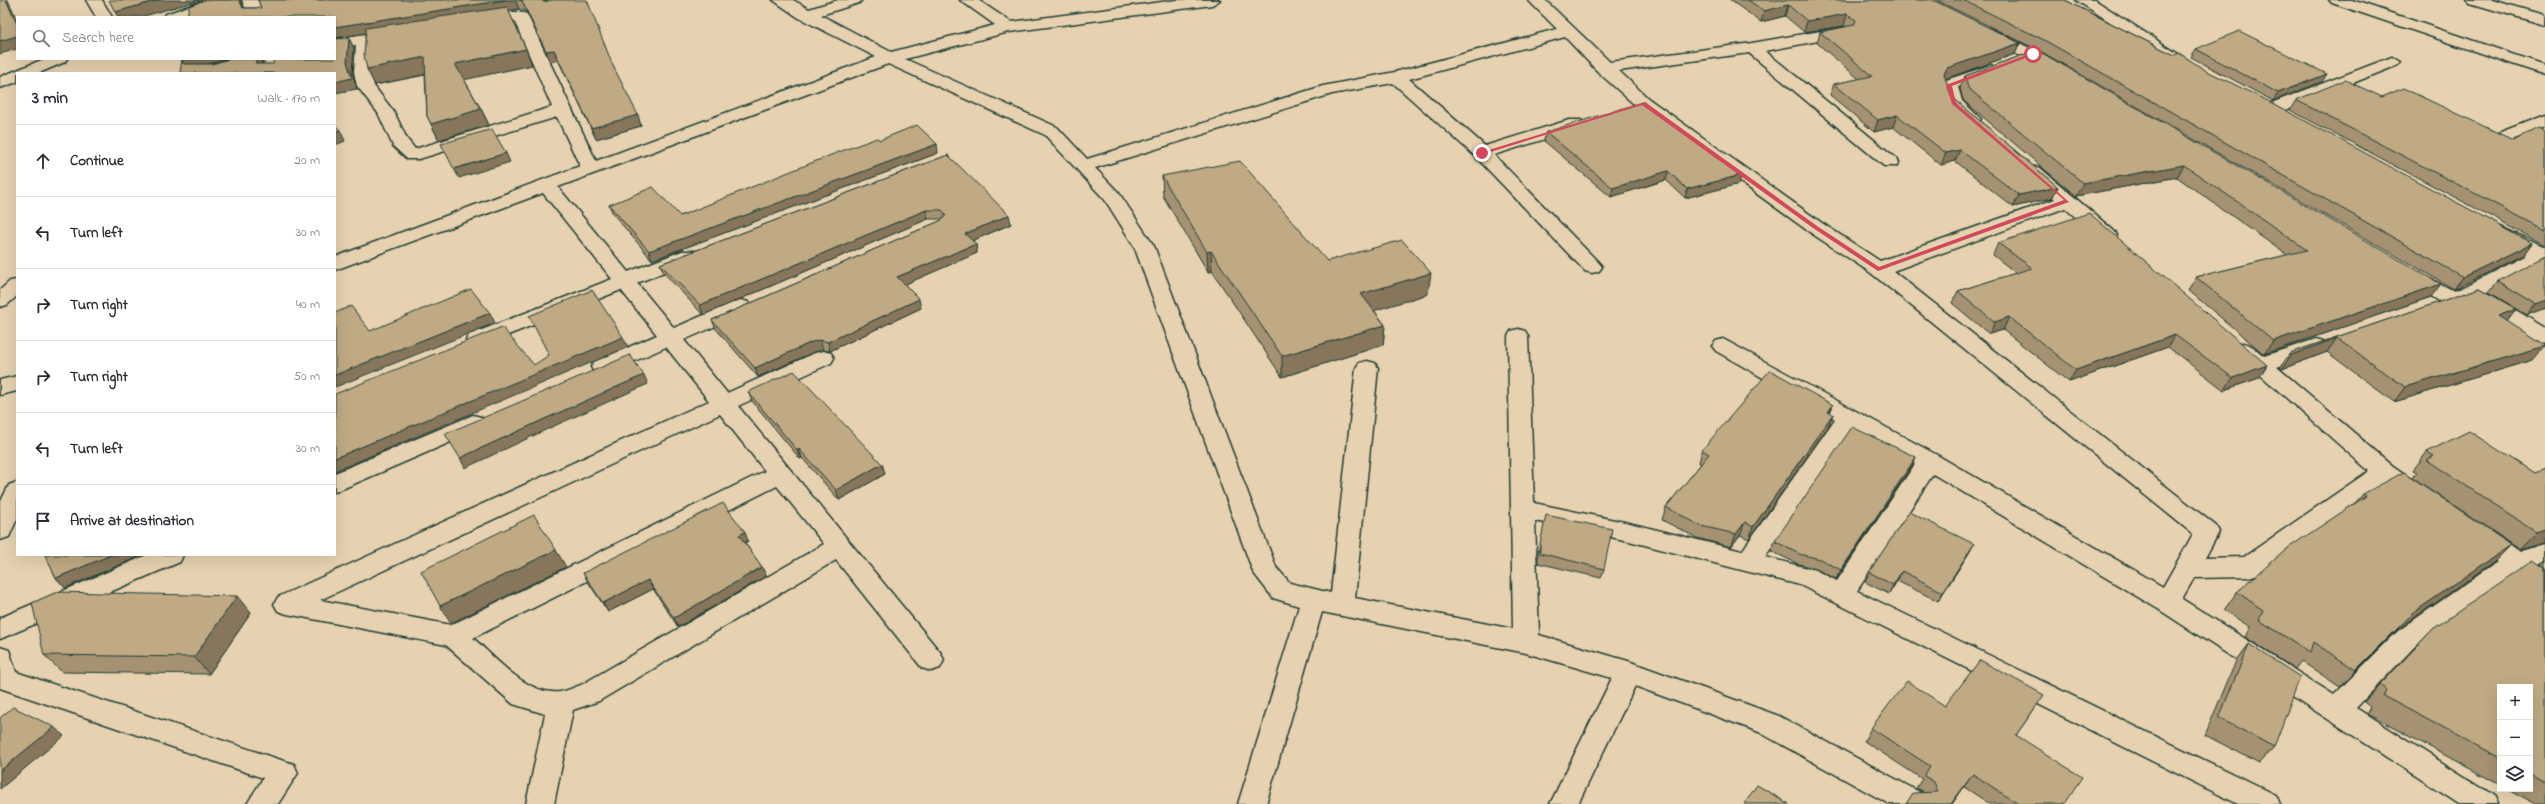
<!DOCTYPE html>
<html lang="en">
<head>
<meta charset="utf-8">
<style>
	:root { --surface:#fff; --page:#f2f2f3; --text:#2b2b33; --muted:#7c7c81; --line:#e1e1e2 }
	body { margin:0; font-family:"Indie Flower",sans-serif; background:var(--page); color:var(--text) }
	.controls { position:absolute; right:12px; bottom:12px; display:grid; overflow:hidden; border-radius:0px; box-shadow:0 4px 16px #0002 }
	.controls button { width:36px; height:36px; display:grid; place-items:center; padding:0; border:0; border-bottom:1px solid var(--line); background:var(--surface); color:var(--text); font:20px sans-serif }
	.stop { position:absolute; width:12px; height:12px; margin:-9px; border:3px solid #d1495b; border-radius:50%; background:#fff }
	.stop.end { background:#d1495b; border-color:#fff; box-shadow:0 1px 4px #0008 }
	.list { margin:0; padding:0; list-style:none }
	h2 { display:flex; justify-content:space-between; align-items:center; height:52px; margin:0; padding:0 16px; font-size:17px }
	h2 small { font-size:13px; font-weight:400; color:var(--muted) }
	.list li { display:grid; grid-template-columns:26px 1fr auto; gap:12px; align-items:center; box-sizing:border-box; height:72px; padding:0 16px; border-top:1px solid var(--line) }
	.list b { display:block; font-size:15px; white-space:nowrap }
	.list em { font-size:13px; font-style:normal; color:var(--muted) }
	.icon { flex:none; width:22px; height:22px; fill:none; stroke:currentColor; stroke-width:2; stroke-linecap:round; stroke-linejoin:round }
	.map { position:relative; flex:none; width:2545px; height:804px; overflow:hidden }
	.search { position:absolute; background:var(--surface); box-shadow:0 4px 16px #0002; left:16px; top:16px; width:320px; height:44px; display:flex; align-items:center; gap:10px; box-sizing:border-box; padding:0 14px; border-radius:0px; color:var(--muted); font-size:15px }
	.panel { position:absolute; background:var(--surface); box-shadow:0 4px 16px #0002; left:16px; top:72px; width:320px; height:484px; border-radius:0px }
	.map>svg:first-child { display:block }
</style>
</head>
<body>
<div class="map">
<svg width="2545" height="804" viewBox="0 0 2545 804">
	<rect width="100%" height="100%" fill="#e6d2b0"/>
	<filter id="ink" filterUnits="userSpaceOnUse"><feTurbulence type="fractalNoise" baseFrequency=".025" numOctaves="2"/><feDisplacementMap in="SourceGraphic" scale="8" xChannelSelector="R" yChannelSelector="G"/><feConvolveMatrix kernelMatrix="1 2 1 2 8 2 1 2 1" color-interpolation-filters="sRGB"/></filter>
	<g filter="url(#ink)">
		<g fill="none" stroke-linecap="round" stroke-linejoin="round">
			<defs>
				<g id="minor">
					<polygon points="86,0 102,0 112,17 96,17"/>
					<polygon points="206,0 229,0 226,3 187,17 164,17 166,14"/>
					<polygon points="242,0 258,0 265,17 249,17"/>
					<path d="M 773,0 L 793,0 L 809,9 L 838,0 L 862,0 L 859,3 L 821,15 L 891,52 L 995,25 L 960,0 L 978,0 L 1011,22 L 1177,0 L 1220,0 L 1212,5 L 1009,32 L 905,59 L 1057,127 L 1087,159 L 1323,86 L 1395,72 L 1557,29 L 1528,0 L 1545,0 L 1610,62 L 1752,43 L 1844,27 L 1850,29 L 1852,32 L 1850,35 L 1765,51 L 1896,158 L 1899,162 L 1896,166 L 1884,166 L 1749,53 L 1619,71 L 1649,99 L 1822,223 L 1880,261 L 2055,199 L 2024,171 L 2027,167 L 2039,167 L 2114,231 L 2117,235 L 2114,239 L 2100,239 L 2065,208 L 1893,271 L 2216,526 L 2219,532 L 2205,558 L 2244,557 L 2369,471 L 2231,349 L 2235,344 C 2248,340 2254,348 2264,356 L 2316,339 L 2323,341 L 2327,346 L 2323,351 L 2277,367 L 2393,466 L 2425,488 L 2429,494 L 2425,500 C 2409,505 2398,493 2385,484 L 2258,574 L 2249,577 L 2194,578 L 2182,599 L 2334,695 L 2398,631 L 2497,562 L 2469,543 L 2466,536 L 2469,529 C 2487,524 2504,541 2519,551 L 2545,543 L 2545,562 L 2538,564 L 2545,569 L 2545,592 L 2536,589 L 2516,575 L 2416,645 L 2356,708 L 2493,795 L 2497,804 L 2459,804 L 2158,609 L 1933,474 L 1857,591 L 2276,795 L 2280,804 L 2238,804 L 1800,585 L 1629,541 L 1535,521 L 1539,635 L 1628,661 L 1779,716 L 1925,795 L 1929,804 L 1889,804 L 1759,732 L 1635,686 L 1578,804 L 1550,804 L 1612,678 L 1526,653 L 1322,612 L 1266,804 L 1238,804 L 1299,606 L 1273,598 L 1253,572 L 1134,246 L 1105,200 L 1045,135 L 888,64 L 558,187 L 628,272 L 682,251 L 696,251 L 699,255 L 696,259 L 637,283 L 674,328 L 734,302 L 741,300 L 748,302 L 751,307 L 748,312 L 684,340 L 727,393 L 815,353 L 823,351 L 831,353 L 834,358 L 831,363 L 738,406 L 940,652 L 944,660 L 940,668 L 931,671 L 922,668 L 836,560 L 599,701 L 573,710 L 554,804 L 526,804 L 545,714 L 513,704 L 446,645 L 287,614 L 278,611 L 274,604 L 278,597 L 709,401 L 666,347 L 610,372 L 602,374 L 594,372 L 591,367 L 594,362 L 657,335 L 621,290 L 483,345 L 476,347 L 469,345 L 466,340 L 469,335 L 612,279 L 543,193 L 335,270 L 335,257 L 580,166 L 557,117 L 419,159 L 407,159 L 393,146 L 378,113 L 357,86 L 354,72 L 356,45 L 335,49 L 335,39 L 394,29 L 400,31 L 402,34 L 400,37 L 372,43 L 371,72 L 374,86 L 394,112 L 407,139 L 415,149 L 552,107 L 514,20 L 482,25 L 474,20 C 481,11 516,10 527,14 L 596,161 L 876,57 L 799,18 ZM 1565,37 L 1598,72 L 1637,107 L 1808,231 L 1871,273 L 2193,534 L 2163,587 L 1937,455 L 1723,339 L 1716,341 L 1712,346 L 1716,351 L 1835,419 L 1742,551 L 1629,523 L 1534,503 L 1528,336 L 1525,331 L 1518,329 L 1511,331 L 1508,336 L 1513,629 L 1355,598 L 1378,368 L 1375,363 L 1367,361 L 1359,363 L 1356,368 L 1331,593 L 1290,583 L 1276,567 L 1154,246 L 1119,193 L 1095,168 L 1332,94 L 1393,83 L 1476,157 L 1585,271 L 1592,273 L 1599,271 L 1602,267 L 1599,263 L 1494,155 L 1581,128 L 1584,124 L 1581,120 L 1569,120 L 1485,146 L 1409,79 ZM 720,414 L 765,471 L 451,625 L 320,600 ZM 1852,428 L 1915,464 L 1837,581 L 1815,570 L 1765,557 ZM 777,486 L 824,544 L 581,685 C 574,687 567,691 560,692 C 527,696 496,658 473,638 Z"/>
					<polygon points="2076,0 2095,0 2189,61 2181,66 2175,64"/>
					<polygon points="2329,0 2352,0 2545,65 2545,75 2332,3"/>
					<polygon points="2467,0 2492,0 2545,15 2545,25 2470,3"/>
					<polygon points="1991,29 2062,64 2064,68 2062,72 2050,72 1985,37 1983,34 1985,31"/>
					<polygon points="2392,57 2400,62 2398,65 2278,113 2266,113 2263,109 2266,105"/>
					<polygon points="44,59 67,59 65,62 39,73 17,73 17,82 0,88 0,77"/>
					<polygon points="264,59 280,59 279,73 263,73"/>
					<path d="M 1991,65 L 1999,70 L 1997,74 L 1958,87 L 1962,101 L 1981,119 L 1978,123 C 1957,128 1945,101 1941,85 L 1943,81 Z"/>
					<polygon points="2545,115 2545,126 2499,144 2493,143 2490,139 2493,135"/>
					<path d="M 2502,227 L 2545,247 L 2545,263 L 2542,262 C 2520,274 2468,310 2444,304 L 2404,279 L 2401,275 L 2404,271 L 2411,269 L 2454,291 L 2464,287 L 2526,255 L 2495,237 L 2492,233 L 2495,229 Z"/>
					<polygon points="17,280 17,296 7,305 0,307 0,290 10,281"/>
					<polygon points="2486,294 2493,296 2545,328 2545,344 2538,342 2479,306 2476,301 2479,296"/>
					<polygon points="17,376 17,391 0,395 0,380"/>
					<polygon points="473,415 481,417 484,423 481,429 335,492 335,473"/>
					<polygon points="17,482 17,519 9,537 0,540 0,503 9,485"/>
					<polygon points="147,555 183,555 180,562 0,639 0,618"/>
					<polygon points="0,647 9,650 16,672 284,761 294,764 298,773 278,804 247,804 263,778 0,688"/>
				</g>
			</defs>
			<use href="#minor" stroke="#1f3d34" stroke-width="3"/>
			<use href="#minor" fill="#e6d2b0" fill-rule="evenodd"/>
		</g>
		<g fill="#a59272" stroke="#1f3d34">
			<polygon points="241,0 244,8 261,8 258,0 548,0 548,1 613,66 641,126 596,139 558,60 550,62 526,11 519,9 508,10 532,65 464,79 481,109 489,125 439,140 427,116 425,75 375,85 367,69 365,33 335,38 335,17 189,6"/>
			<polygon points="1730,0 1933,0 2020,43 2015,54 1945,79 1951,96 2058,187 2052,198 2013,207 1955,161 1941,165 1893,127 1874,132 1830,95 1834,84 1859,79 1817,43 1820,32 1846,27 1844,26 1804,32 1785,16 1761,22"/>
			<polygon points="1936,0 2065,0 2162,49 2205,70 2532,243 2523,255 2454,289 2040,51"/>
			<polygon points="2196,49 2322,82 2273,101 2191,57"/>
			<polygon points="2037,50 2431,297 2264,354 2188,290 2196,277 2287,255 2177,177 2076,196 1963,100 1960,88 1965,76"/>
			<polygon points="2382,97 2513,140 2545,130 2545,245 2290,110 2296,100"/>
			<polygon points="1546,132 1741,175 1739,184 1685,198 1666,180 1611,197 1544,141"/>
			<polygon points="880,140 938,153 652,260 613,214 609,205 680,216"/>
			<polygon points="948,155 1011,224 972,241 976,244 977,253 905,284 921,308 830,351 823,350 814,352 758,377 716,329 712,320 942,220 943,219 928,219 703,315 664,273 660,264"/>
			<polygon points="1162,176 1327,261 1428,294 1374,310 1385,325 1383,345 1282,377 1212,271 1208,272 1163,196"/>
			<polygon points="1998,243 2259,378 2224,390 2168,347 2069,382 2003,330 1989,334 1952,303 1958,291 2016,273 1993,255"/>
			<polygon points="2498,281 2545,308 2527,315 2489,292"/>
			<polygon points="2480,288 2516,309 2506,321 2533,360 2394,402 2327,352 2282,369 2280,368 2290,353"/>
			<polygon points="748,392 882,464 885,474 839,500 802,458 800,459 752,401"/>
			<polygon points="1833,405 1830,413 1833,414 1828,427 1749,539 1740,535 1731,547 1697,538 1662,520 1666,507 1701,464 1699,463 1702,450"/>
			<polygon points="2427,452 2534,473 2545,542 2519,549 2412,477 2417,472 2413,470"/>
			<polygon points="1916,457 1912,466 1836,579 1816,569 1796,563 1771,551 1775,541"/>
			<polygon points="2363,494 2511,545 2494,562 2397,630 2340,687 2301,661 2295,669 2245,637 2250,627 2224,610 2237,592 2356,502"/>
			<polygon points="748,541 745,543 762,567 766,576 678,627 653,589 608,612 588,582 583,573"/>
			<polygon points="1540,544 1604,569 1601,578 1538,563 1538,553"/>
			<polygon points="1969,553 1938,601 1897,581 1889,594 1865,582 1869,572"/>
			<polygon points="2545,561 2545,568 2541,565"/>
			<polygon points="2545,568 2545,804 2536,804 2508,789 2530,789 2530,687 2500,687 2500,785 2367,713 2370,707 2364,702 2433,629"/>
			<polygon points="251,613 209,674 62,672 44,655"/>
			<polygon points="2249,644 2274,747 2259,763 2205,735 2236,661"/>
			<polygon points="1945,706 2035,708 2016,735 2064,804 1990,804 1964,787 1952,804 1906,804 1923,792 1916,788 1922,779 1864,741 1871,728"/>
		</g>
		<g fill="#86775c" stroke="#1f3d34">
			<polygon points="6,0 8,0 17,19 17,24"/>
			<polygon points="159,0 200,0 141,17 118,17 115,12"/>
			<polygon points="239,0 241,0 248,17 243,8"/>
			<polygon points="505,0 515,0 519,9 335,38 335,27"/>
			<polygon points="543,0 548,0 547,12 543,2"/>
			<polygon points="1788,5 1785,16 1761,22 1764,11"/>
			<polygon points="1847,14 1844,26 1804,32 1807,21"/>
			<polygon points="17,36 17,49 0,54 0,41"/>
			<polygon points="349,38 354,48 352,72 357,89 335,93 335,82 347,62"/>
			<polygon points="2020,43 2015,54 1942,80 1944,74 1947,68"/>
			<polygon points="526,49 532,65 463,80 455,64"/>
			<polygon points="554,50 558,60 550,62 546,51"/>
			<polygon points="425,57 432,73 375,85 367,69"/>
			<polygon points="184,59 228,59 192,68 189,72 182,62"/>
			<polygon points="256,59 261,59 262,61 262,73 256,64"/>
			<polygon points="2327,74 2322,82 2273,101 2278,93"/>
			<polygon points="481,109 489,125 439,140 431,124"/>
			<polygon points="638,115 641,126 596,139 591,128"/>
			<polygon points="1897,115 1893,127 1874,132 1878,120"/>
			<polygon points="340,130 345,141 335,145 335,132"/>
			<polygon points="937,144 938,153 652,260 649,251"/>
			<polygon points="1960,150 1955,161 1941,165 1946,153"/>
			<polygon points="506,153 510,162 459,178 454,169"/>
			<polygon points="2184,165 2177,177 2076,196 2083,183"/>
			<polygon points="1668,171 1666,180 1611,197 1613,188"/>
			<polygon points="1741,175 1739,184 1685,198 1687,189"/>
			<polygon points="2058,187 2052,198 2013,207 2019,195"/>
			<polygon points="926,210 928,219 703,315 700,305"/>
			<polygon points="1009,215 1011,224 967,243 965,234"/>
			<polygon points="2532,243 2523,255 2454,289 2463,277"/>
			<polygon points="976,244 977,253 899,287 897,277"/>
			<polygon points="1211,251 1212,271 1208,272 1207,252"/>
			<polygon points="1431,273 1428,294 1360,315 1361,294"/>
			<polygon points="2441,284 2431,297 2264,354 2273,341"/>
			<polygon points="919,299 921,308 830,351 828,342"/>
			<polygon points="2545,300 2545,308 2527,315 2536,304"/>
			<polygon points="2516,309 2505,323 2498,316"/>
			<polygon points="490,313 495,323 335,387 335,375"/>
			<polygon points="2009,317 2003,330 1989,334 1995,322"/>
			<polygon points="1385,325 1383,345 1282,377 1282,356"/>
			<polygon points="2175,335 2168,347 2069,382 2076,370"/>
			<polygon points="623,337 628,347 335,471 335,458"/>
			<polygon points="2337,338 2327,352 2282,369 2291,355"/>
			<polygon points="820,340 823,350 814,352 758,377 755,368 812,342"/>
			<polygon points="2545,346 2533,360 2394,402 2405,387"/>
			<polygon points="2267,365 2259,378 2224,390 2233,378"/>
			<polygon points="644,375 648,384 554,426 465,468 460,458 549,417"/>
			<polygon points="1833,405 1828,417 1828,412"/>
			<polygon points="1833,414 1828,427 1749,539 1753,527"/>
			<polygon points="799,449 802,458 800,459 797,450"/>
			<polygon points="1916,457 1912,466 1836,579 1841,570"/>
			<polygon points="882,464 885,474 839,500 836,490"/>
			<polygon points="1745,522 1740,535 1731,547 1736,534"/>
			<polygon points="2545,529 2545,542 2519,549 2536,532"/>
			<polygon points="745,532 748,541 742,544 739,535"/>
			<polygon points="1974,544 1969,553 1938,601 1943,592"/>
			<polygon points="2511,545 2494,562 2397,630 2340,687 2356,670 2413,613"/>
			<polygon points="556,550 566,567 451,623 440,606"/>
			<polygon points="111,555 143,555 65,588 56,578"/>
			<polygon points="762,567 766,576 678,627 674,618"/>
			<polygon points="1902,571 1897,581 1889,594 1893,585"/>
			<polygon points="648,580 653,589 608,612 603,603"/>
			<polygon points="237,596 251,613 209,674 194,657"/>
			<polygon points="54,727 64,736 0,789 0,771"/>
			<polygon points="1973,774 1952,804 1951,804"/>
		</g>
		<g fill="#c0aa84" stroke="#1f3d34">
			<polygon points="0,0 6,0 17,24 17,36 0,41"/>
			<polygon points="109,0 159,0 115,12"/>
			<polygon points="205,0 239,0 243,8 261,8 258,0 505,0 335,27 335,17 187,17 189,6"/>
			<polygon points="519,0 543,0 543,2 552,0 587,0 613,66 638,115 591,128 554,50 546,51 522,1"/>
			<polygon points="1748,0 1933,0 2020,43 1947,68 1944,74 1951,96 2058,187 2019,195 1960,150 1946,153 1897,115 1878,120 1834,84 1872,76 1820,32 1854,25 1856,20 1847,14 1807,21 1788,5 1764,11"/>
			<polygon points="1963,0 2065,0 2162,49 2175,55 2179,53 2205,70 2272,103 2532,243 2463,277 2044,40"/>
			<polygon points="507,7 526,49 455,64 481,109 431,124 427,116 425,57 367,69 364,55 366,28"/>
			<polygon points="2239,31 2327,74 2278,93 2196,49"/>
			<polygon points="349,38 347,62 352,78 335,82 335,73 180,73 182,59 184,59 182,62 184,64 212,64 229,59 256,59 256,64 273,64 274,59 335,59 335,39"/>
			<polygon points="2037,50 2441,284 2273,341 2196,277 2307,250 2184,165 2083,183 1968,88 1965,76"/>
			<polygon points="2345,80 2382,97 2403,88 2513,140 2539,127 2545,130 2545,230 2296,100"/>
			<polygon points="1643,102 1741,175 1687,189 1668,171 1613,188 1546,132"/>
			<polygon points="335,125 340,130 335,132"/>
			<polygon points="917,125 937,144 649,251 609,205 653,187 680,216 831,155 877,138 880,140"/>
			<polygon points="492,129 506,153 454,169 441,144"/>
			<polygon points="948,155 1009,215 965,234 976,244 897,277 919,299 828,342 820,340 812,342 755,368 712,320 942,220 946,215 942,210 926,210 700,305 660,264"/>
			<polygon points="1240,161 1327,261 1402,240 1431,273 1361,294 1385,325 1282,356 1211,251 1207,252 1162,176"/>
			<polygon points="2089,213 2267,365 2233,378 2175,335 2076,370 2009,317 1995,322 1958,291 2032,268 1998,243"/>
			<polygon points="2545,256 2545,300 2536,304 2498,281"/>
			<polygon points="2480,288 2516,309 2498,316 2545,346 2405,387 2337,338 2291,355 2290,353"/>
			<polygon points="471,289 490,313 335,375 335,313 351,306 370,331"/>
			<polygon points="592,290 623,337 335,458 335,394 502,327 534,365 549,355 529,316"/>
			<polygon points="630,355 644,375 549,417 460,458 445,434"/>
			<polygon points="1770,370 1833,405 1828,412 1833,414 1753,527 1745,522 1736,534 1701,526 1666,507 1709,454 1702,450"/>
			<polygon points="794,371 882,464 836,490 799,449 797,450 748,392"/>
			<polygon points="1852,427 1916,457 1841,570 1820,559 1799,554 1775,541"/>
			<polygon points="2469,431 2534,473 2545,468 2545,529 2536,532 2427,460 2434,456 2427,452"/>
			<polygon points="2404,472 2511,545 2413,613 2356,670 2313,642 2310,652 2259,620 2263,610 2237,592 2288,548 2366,496 2363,494"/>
			<polygon points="723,503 745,532 739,535 762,567 674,618 648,580 603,603 583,573"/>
			<polygon points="1909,512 1974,544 1943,592 1902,571 1893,585 1869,572"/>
			<polygon points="534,515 556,550 440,606 421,571"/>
			<polygon points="1546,515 1612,529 1604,569 1540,553 1540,544"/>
			<polygon points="45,555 111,555 56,578"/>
			<polygon points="2533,560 2545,568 2545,782 2530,774 2530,687 2500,687 2500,758 2383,696 2386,690 2380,685 2433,629"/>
			<polygon points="57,592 237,596 194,657 44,655 32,603"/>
			<polygon points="2249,644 2300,677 2274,747 2219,718"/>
			<polygon points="1980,660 2044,695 2016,735 2082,777 2064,804 2018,804 1973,774 1951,804 1906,804 1913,793 1938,792 1934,782 1924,776 1930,766 1871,728 1907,681 1945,706"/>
			<polygon points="13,707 54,727 0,771 0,718"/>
			<polygon points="1757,785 1789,804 1744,804"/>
		</g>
	</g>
	<polygon fill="#d1495b" points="2032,53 2036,54 1952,86 1956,103 2069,202 1878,271 1813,228 1642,105 1484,154 1479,153 1645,102 1817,226 1879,267 2064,200 1952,104 1946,85"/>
</svg>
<div class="controls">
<button>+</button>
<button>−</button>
<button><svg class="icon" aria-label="layers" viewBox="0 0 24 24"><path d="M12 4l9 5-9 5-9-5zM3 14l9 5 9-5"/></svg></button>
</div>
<div class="stop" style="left:2033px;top:54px"></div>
<div class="stop end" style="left:1482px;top:153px"></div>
<div class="search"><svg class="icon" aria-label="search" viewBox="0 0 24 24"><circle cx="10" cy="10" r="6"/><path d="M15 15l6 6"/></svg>Search here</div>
<section class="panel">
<h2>3 min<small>Walk · 170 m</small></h2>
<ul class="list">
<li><svg class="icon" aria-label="ahead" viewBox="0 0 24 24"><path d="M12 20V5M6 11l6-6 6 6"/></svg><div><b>Continue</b></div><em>20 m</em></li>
<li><svg class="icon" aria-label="left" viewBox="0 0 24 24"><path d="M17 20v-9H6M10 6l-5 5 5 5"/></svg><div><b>Turn left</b></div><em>30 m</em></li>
<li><svg class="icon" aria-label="right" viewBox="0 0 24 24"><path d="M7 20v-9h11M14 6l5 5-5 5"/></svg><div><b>Turn right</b></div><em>40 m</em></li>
<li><svg class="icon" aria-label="right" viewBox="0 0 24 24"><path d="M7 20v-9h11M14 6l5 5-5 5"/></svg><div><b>Turn right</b></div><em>50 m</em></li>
<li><svg class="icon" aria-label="left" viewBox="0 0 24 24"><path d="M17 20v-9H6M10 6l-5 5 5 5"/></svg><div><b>Turn left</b></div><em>30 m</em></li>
<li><svg class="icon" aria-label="arrive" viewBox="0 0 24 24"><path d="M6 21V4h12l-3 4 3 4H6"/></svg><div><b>Arrive at destination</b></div></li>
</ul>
</section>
</div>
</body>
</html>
